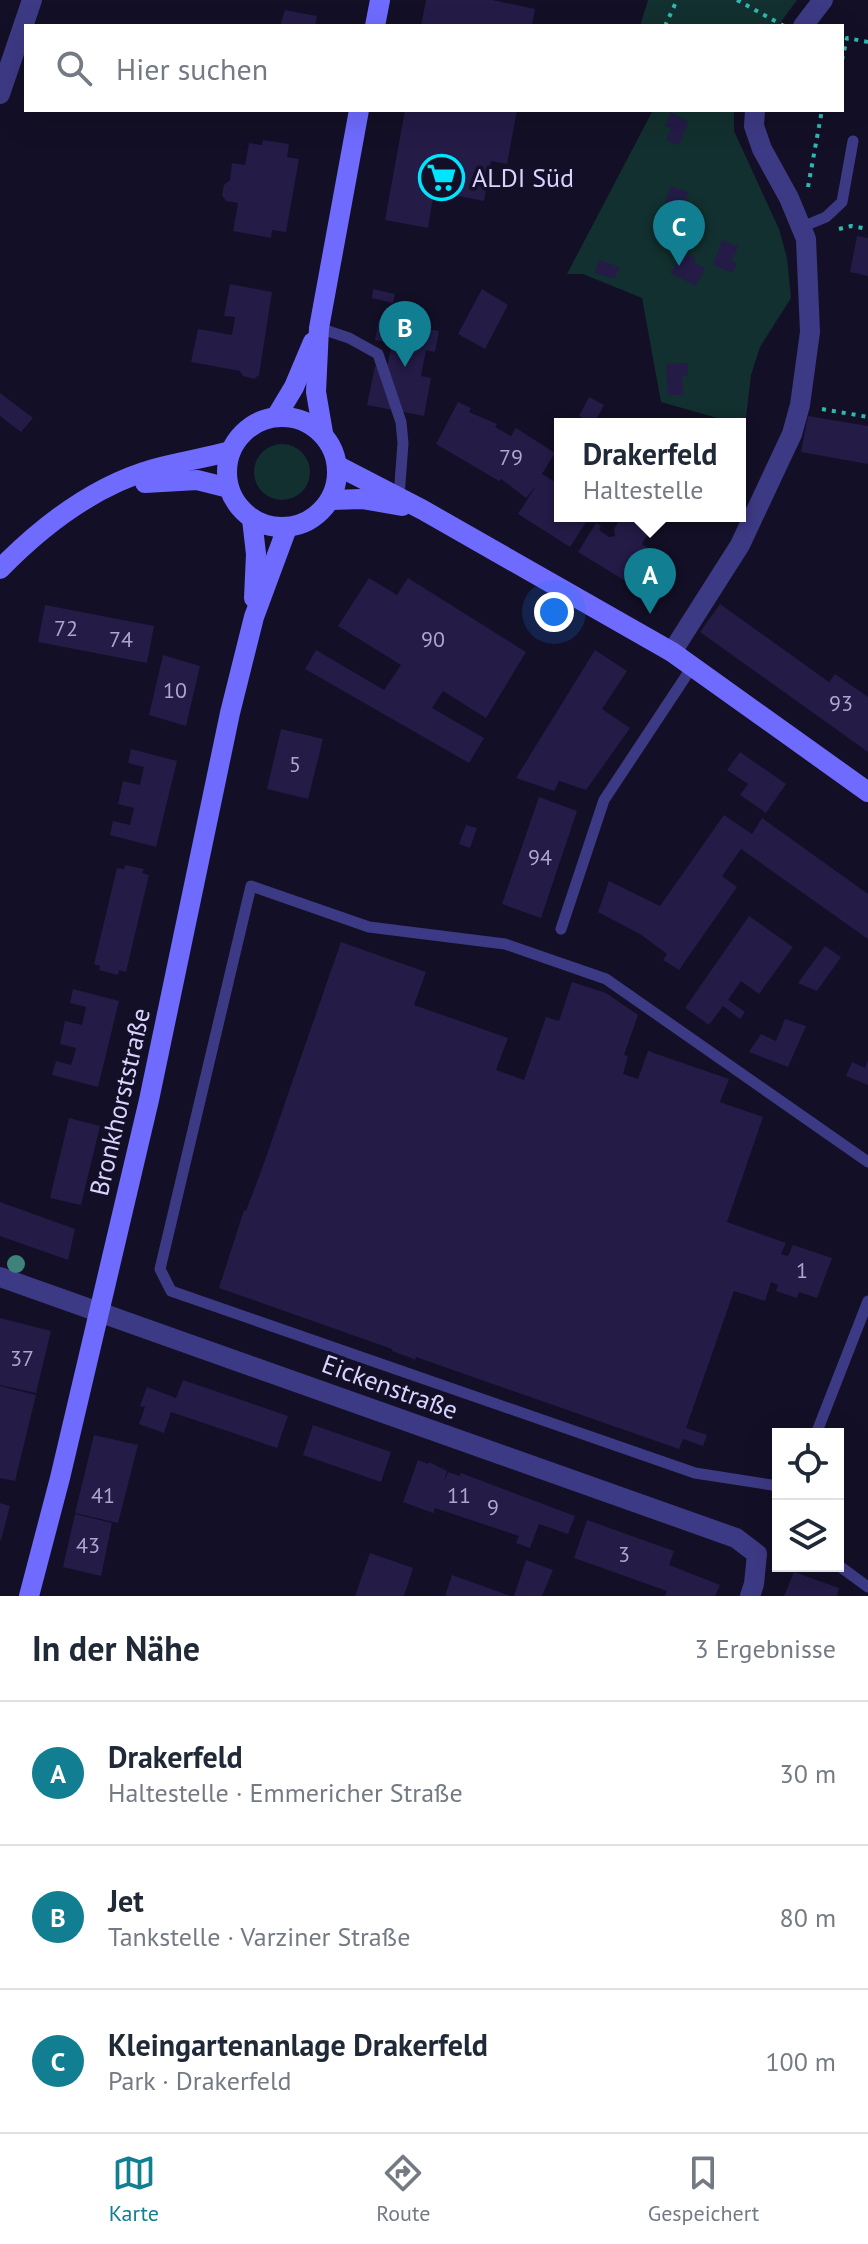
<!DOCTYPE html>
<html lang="de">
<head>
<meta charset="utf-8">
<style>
	:root { --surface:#fff; --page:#f6f6f7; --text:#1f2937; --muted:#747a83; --line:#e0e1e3; --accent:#117e91 }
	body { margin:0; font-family:"PT Sans",sans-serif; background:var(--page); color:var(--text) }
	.controls { position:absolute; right:24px; bottom:24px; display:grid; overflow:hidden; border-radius:0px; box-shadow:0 8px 32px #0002 }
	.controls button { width:72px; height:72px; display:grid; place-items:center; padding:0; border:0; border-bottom:2px solid var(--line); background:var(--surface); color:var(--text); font:40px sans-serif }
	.you { position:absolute; left:554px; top:612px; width:28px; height:28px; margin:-20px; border:6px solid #fff; border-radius:50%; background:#1a73e8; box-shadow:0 0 0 12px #1a73e833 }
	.badge { display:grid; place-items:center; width:52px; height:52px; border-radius:50%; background:var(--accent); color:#fff; font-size:26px; font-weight:700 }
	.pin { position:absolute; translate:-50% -66px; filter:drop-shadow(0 2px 4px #0008) }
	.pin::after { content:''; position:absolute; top:42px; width:28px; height:24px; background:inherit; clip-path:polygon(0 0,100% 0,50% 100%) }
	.popup { position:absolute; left:554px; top:418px; width:192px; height:104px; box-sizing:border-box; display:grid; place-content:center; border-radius:0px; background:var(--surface); filter:drop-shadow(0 2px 6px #0005); font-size:26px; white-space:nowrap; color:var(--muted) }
	.popup b { font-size:30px; color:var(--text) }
	.popup::after { content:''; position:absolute; left:50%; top:100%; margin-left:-16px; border:16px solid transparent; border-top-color:var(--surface) }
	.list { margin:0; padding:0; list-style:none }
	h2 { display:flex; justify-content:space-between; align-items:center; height:104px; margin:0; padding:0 32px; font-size:34px }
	h2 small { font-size:26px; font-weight:400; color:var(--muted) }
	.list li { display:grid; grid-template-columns:52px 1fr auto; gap:24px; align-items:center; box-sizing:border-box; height:144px; padding:0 32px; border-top:2px solid var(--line) }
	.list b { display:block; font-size:30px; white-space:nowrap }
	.list p { margin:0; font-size:26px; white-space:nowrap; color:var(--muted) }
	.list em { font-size:26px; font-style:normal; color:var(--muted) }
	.icon { flex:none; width:44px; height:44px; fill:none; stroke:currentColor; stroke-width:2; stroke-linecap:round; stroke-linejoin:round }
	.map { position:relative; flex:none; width:868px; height:1596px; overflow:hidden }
	.search { position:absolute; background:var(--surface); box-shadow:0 8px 32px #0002; left:24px; right:24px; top:24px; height:88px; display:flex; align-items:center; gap:20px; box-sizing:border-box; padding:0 28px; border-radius:0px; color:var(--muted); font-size:30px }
	.sheet { height:536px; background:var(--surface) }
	nav { display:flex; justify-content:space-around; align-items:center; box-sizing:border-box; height:112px; border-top:2px solid var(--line); background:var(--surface); font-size:22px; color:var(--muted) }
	nav a { display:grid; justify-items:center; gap:4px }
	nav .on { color:var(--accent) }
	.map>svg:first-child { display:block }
</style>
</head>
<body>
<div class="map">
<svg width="868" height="1596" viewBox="0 0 868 1596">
	<rect width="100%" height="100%" fill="#130f26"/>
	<g fill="#12302f">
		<polygon points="648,0 797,0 778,26 640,26"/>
		<polygon points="653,110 734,110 734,131 779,229 787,258 791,298 760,347 751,375 745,426 661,402 642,298 583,274 567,274"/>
		<circle cx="282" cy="472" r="28"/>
	</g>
	<g fill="#241b47">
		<polygon points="426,0 492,0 535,9 532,26 421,26"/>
		<polygon points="285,10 317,16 315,26 280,26"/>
		<polygon points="405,110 517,110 507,164 491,161 484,201 434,191 428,228 385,220"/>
		<polygon points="671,112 688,122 679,145 666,140 671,128 665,126"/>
		<polygon points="263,140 289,144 287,157 299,159 286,232 272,230 271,238 233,231 238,203 226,201 222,195 224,185 230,180 232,163 245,165 249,143 262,145"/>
		<polygon points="671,186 688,192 682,209 665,203"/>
		<polygon points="857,236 868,238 868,276 850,272"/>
		<polygon points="722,240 738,246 732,261 737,263 733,273 713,265"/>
		<polygon points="682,251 696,258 694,263 705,268 696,286 671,273"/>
		<polygon points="599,260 619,267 615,279 595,273"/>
		<polygon points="230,284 272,292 259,375 254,379 243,376 240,371 191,362 198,329 232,335 235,317 224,316"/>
		<polygon points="373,289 395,294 393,303 372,298"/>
		<polygon points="482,289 508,305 485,349 458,334"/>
		<polygon points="379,319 439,331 435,352 426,350 421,376 431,378 424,416 367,405 375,366 387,368 392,343 375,340"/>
		<polygon points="688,363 688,376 682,376 683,395 668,395 666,364"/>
		<polygon points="0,393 33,418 21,432 0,416"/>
		<polygon points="589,397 604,405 594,424 579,416"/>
		<polygon points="458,402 471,408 469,412 497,424 495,427 511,436 516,428 555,453 542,474 560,485 560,516 590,516 570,547 518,514 536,486 526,498 501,479 499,481 436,444"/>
		<polygon points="808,416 868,426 868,464 801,452"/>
		<polygon points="622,516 640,516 654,524 642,544 653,552 651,556 655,559 637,588 578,552 596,523 601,526 599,530 609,537 615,536 614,529"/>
		<polygon points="369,578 397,595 408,578 526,652 486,718 443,691 432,708 484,738 469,763 305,669 316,650 384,690 401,665 338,626"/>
		<polygon points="720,604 829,682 835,674 868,697 868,752 700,632"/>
		<polygon points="45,605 154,626 147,663 38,642"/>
		<polygon points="595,650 627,671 602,709 630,728 586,790 559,781 554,791 516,778"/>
		<polygon points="163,655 200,666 186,726 149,715"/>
		<polygon points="281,729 323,739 308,799 267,789"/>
		<polygon points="131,749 177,761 156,847 110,835 113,821 130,825 134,808 118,804 123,781 140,785 144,767 128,763"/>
		<polygon points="740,752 786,784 766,813 740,795 748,784 727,770"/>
		<polygon points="539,797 577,811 541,918 502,904"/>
		<polygon points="724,815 752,834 762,818 868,894 868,939 741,849 722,876 737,887 679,970 663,960 667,954 640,934 598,912 609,881 660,906"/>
		<polygon points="466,825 477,828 470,848 459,844"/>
		<polygon points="125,865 144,869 142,873 149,875 126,972 119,970 118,975 99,970 100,966 94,964 117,868 124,869"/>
		<polygon points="749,916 793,947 759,994 741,981 728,1000 745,1012 740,1019 723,1006 709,1025 685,1008"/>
		<polygon points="341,942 426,972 414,1005 508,1038 496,1070 524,1080 546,1017 559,1021 572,982 606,993 638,1015 624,1055 628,1056 623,1074 638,1079 648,1051 729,1079 720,1102 763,1117 727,1222 786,1243 781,1254 788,1256 793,1245 832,1258 817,1298 799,1292 797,1298 776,1291 778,1285 771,1282 765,1301 734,1291 686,1428 707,1435 703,1446 683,1439 679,1449 416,1357 415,1360 411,1358 392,1351 392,1349 219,1288 244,1210 246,1211 264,1163"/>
		<polygon points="825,946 841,957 817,991 798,983"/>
		<polygon points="73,989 119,1001 98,1087 52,1075 56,1061 71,1065 74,1056 76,1048 60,1044 65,1021 82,1025 86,1007 70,1003"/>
		<polygon points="785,1019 806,1026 788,1067 749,1052 761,1034 776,1041"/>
		<polygon points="868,1060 868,1085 846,1076 852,1062 865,1068"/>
		<polygon points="69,1118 100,1126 81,1205 50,1198"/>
		<polygon points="0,1202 75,1229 68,1260 0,1236"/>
		<polygon points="0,1318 51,1331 36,1393 0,1385"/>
		<polygon points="183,1380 288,1416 277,1448 171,1412 164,1433 139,1424 145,1407 140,1406 147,1387 176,1398"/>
		<polygon points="0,1386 36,1395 15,1481 0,1478"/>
		<polygon points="313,1425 391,1452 381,1482 303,1455"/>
		<polygon points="94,1435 138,1445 118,1523 75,1513"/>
		<polygon points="418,1460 428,1464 429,1462 447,1471 444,1481 448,1472 460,1476 461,1473 575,1516 568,1534 539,1524 530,1548 516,1543 519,1536 435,1508 433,1513 403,1502"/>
		<polygon points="0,1503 10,1506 1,1540 0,1540"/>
		<polygon points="75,1514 112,1523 101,1576 63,1567"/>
		<polygon points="587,1520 674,1551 669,1565 720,1585 715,1596 665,1596 667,1591 574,1558"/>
		<polygon points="370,1553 413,1568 404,1596 355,1596"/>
		<polygon points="526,1560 553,1570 542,1596 514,1596"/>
		<polygon points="794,1572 839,1588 837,1596 784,1596"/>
		<polygon points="452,1575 511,1596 445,1596"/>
	</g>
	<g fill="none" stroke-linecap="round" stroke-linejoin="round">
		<g stroke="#2fb8b0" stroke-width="4" stroke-dasharray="4 6" stroke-linecap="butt">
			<polyline points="737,0 784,26"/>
			<polyline points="665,26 677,0"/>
			<polyline points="842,60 847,38 868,42"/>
			<polyline points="808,187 822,110"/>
			<polyline points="839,229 851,226 868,229"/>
			<polyline points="822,409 868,417"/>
		</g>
		<g stroke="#3d3a85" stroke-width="11">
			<polyline points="802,227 826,217 842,202 853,141"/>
			<polyline points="319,328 349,338 378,354 401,422 403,443 399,497"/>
			<polyline points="561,929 604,800 692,667"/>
			<polyline points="816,1434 868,1301"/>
			<polyline points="778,1486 695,1473 171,1291 160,1269 251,886 369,927 505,944 606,979 868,1162"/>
			<polyline points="838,1565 868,1587"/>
		</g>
		<g stroke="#3d3a85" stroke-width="20">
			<polyline points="803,26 823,0"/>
			<polyline points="0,94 32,0"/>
			<polyline points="672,652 740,545 792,434 800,405 810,332 806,239 789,198 762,149 754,126 755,110"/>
			<polyline points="0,1277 736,1538 757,1554 754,1584 750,1596"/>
		</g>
		<g stroke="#6f6bff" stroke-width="20">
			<polyline points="375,26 380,0"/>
			<circle cx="282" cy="472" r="55"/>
			<polyline points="276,417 294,387 313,342"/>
			<polyline points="323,433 316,392 319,328 359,110"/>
			<polyline points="338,466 423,510 672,652 868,792"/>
			<polyline points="145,483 197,480 229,488"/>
			<polyline points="331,500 362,499 402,506"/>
			<polyline points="252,519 256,554 254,598"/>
			<path d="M 0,569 C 42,526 94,486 153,469 C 179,462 205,458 231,451"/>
			<polyline points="29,1596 60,1478 149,1100 230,713 254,617 287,528"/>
		</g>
	</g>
	<circle fill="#3d827b" cx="16" cy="1264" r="9"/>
	<defs>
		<symbol id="supermarket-ring" viewBox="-11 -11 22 22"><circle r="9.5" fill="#130f26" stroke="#00e5ff" stroke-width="1.5"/><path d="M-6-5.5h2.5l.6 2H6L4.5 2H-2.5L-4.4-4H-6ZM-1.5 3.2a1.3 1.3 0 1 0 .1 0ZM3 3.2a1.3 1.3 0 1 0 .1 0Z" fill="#00e5ff"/></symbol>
	</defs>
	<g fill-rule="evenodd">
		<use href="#supermarket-ring" x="416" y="152" width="51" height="51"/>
	</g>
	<g text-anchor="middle" stroke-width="7" stroke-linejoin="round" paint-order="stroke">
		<g font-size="22" fill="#aca6d1">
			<text x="511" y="465">79</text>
			<text x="66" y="636">72</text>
			<text x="121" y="647">74</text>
			<text x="433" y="647">90</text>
			<text x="175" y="698">10</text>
			<text x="841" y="711">93</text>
			<text x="295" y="772">5</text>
			<text x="540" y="865">94</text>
			<text x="802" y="1278">1</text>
			<text x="22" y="1366">37</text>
			<text x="103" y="1503">41</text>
			<text x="459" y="1503">11</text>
			<text x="493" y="1515">9</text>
			<text x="88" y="1553">43</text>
			<text x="624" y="1562">3</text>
		</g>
		<g font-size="26" fill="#d9d4ff" stroke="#130f26" text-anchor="start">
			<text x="472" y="187">ALDI Süd</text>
		</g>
		<g font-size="26" fill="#d9d4ff" stroke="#130f26">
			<text transform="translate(120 1102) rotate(-77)" y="9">Bronkhorststraße</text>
			<text transform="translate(390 1387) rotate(20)" y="9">Eickenstraße</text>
		</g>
	</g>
</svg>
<div class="controls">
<button><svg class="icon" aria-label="locate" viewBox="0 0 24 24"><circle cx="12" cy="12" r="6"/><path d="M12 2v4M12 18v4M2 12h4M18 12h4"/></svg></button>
<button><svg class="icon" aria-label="layers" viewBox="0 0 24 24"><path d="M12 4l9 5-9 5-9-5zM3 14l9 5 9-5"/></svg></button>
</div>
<div class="you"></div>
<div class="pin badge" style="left:650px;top:614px">A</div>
<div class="popup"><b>Drakerfeld</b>Haltestelle</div>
<div class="pin badge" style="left:405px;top:367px">B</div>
<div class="pin badge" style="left:679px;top:266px">C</div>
<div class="search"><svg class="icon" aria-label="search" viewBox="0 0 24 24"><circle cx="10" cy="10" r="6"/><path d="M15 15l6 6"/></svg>Hier suchen</div>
</div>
<section class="sheet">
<h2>In der Nähe<small>3 Ergebnisse</small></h2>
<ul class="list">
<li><span class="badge">A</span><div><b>Drakerfeld</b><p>Haltestelle · Emmericher Straße</p></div><em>30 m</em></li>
<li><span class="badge">B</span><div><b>Jet</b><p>Tankstelle · Varziner Straße</p></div><em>80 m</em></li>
<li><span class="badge">C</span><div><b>Kleingartenanlage Drakerfeld</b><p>Park · Drakerfeld</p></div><em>100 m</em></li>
</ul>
</section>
<nav>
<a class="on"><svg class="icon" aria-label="map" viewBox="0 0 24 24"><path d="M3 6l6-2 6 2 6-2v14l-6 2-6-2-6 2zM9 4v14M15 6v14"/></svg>Karte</a>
<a><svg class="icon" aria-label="directions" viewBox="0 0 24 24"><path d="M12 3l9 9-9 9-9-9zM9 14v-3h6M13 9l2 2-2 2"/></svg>Route</a>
<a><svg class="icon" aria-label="saved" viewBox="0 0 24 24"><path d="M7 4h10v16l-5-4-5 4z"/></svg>Gespeichert</a>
</nav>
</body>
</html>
